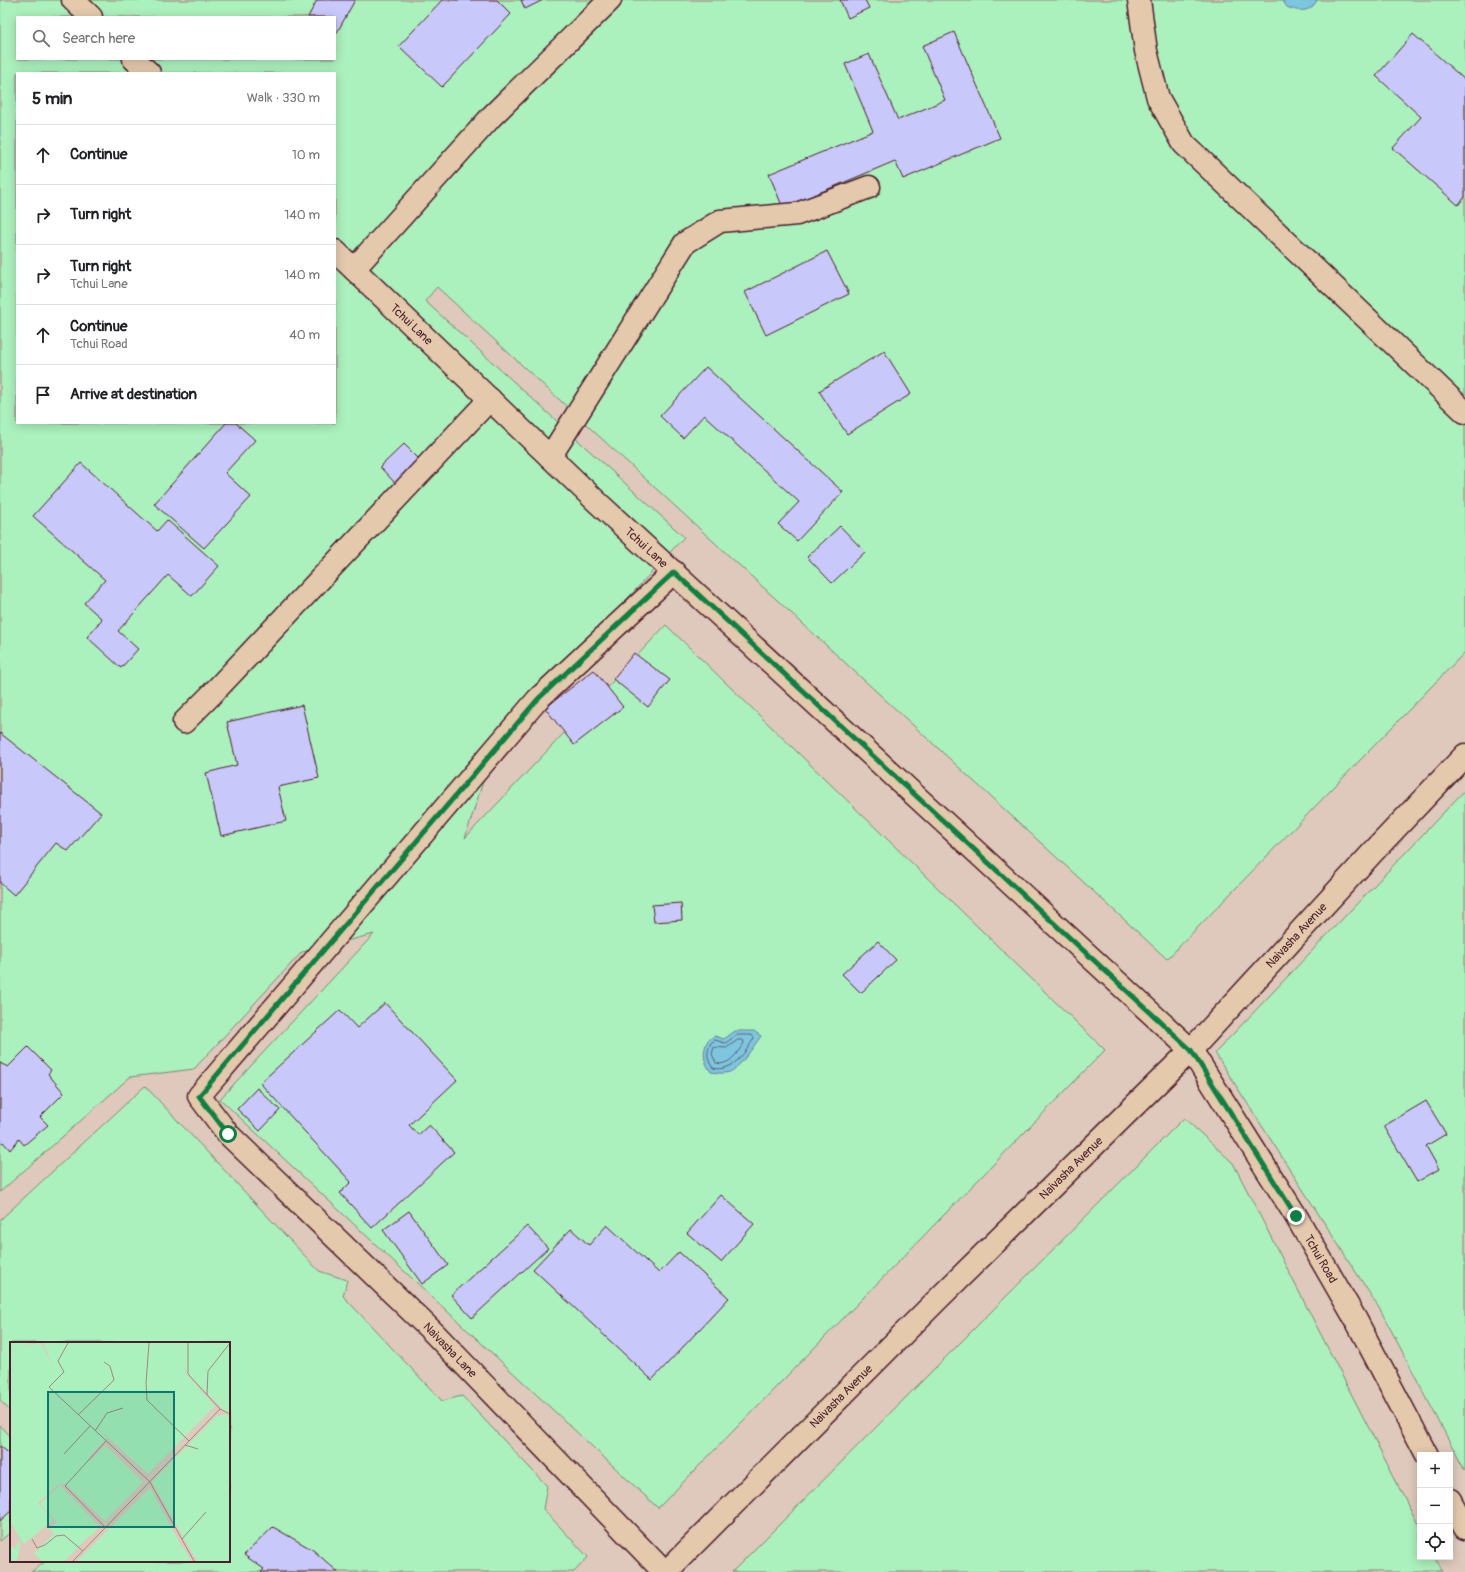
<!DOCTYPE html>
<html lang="en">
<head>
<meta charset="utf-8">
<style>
	:root { --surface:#fff; --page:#f6f6f6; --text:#202124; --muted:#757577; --line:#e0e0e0 }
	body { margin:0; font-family:Pangolin,sans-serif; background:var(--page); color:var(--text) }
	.controls { position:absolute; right:12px; bottom:12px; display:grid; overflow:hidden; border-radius:0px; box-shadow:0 2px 10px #0003 }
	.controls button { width:36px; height:36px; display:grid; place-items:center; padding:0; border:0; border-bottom:1px solid var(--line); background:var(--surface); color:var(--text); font:20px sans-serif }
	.stop { position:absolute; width:12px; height:12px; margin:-9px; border:3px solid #0b8043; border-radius:50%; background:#fff }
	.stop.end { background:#0b8043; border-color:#fff; box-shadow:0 1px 4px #0008 }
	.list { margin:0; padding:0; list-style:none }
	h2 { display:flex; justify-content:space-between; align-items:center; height:52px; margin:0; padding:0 16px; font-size:17px }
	h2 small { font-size:13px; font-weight:400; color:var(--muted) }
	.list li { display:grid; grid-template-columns:26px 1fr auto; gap:12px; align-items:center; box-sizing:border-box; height:60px; padding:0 16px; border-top:1px solid var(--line) }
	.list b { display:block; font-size:15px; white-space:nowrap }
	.list p { margin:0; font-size:13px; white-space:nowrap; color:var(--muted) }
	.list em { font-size:13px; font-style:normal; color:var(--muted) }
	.icon { flex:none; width:22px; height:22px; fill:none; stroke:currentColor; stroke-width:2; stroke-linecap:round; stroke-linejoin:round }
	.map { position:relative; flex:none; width:1465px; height:1572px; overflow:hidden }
	.search { position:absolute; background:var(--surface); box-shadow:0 2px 10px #0003; left:16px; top:16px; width:320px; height:44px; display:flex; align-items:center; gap:10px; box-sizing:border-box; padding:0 14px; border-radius:0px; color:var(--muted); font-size:15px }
	.panel { position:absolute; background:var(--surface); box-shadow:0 2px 10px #0003; left:16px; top:72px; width:320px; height:352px; border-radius:0px }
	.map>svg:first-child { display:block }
</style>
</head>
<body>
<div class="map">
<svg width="1465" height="1572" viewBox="0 0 1465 1572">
	<rect width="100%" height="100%" fill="#dfc9bc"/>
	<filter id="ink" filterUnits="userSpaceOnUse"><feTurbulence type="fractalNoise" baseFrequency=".025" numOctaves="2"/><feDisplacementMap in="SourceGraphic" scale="8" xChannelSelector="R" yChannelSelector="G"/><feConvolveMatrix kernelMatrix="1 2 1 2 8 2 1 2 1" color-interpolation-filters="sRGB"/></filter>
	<g filter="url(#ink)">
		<g fill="#abf1bd" stroke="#7a8874" fill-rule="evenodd">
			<path d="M 0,0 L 1465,0 L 1465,652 L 1167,959 L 437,287 L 425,301 L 684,537 L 496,741 L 465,838 L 666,625 L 1105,1050 L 658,1508 L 220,1099 L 374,934 L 302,952 L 194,1069 L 130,1077 L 0,1192 ZM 17,17 L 335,17 L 335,59 L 17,59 ZM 17,73 L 335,73 L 335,423 L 17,423 Z"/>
			<polygon points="1465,790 1465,1471 1381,1311 1215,1053"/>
			<polygon points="145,1086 319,1271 347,1280 343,1296 442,1401 462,1396 547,1486 543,1509 588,1557 574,1572 31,1572 46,1561 229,1561 229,1343 11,1343 11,1412 0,1400 0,1220"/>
			<polygon points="1184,1118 1233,1163 1420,1528 1420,1557 1435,1557 1442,1572 732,1572"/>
			<polygon points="0,1425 11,1437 11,1532 0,1541"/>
		</g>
		<g fill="#7ec5df" stroke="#698397">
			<path d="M 1282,0 L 1317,0 C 1311,13 1298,12 1287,7 Z"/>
			<path d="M 735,1031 L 754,1031 L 761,1036 C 754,1046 740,1067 730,1072 C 723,1074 717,1073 711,1072 C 703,1061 702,1052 708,1040 L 715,1036 L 724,1039 Z"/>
		</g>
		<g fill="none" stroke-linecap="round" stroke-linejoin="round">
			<g stroke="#5f6173" stroke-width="1">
				<path d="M 737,1035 L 752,1035 L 754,1038 C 746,1052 732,1073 713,1068 C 707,1060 706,1052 711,1043 L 715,1040 L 725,1043 Z"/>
				<path d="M 738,1040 L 743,1040 L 744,1043 C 738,1052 729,1067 716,1063 L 712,1054 L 714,1047 L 726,1048 Z"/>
			</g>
		</g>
		<g fill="#c9c8fb" stroke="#4a1f2b">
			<polygon points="317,0 355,0 335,36 335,17 308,17"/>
			<polygon points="442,0 497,0 511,14 442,87 399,46"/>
			<polygon points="521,0 543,0 525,9"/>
			<polygon points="840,0 865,0 869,8 848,18"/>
			<polygon points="954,32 1000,138 903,179 895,161 783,208 769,174 873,131 845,64 869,54 898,120 945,100 922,46"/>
			<polygon points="1413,34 1465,80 1465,197 1458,205 1393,148 1421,117 1376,76"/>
			<polygon points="827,251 849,294 766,335 745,292"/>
			<polygon points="884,351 911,394 847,434 819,391"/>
			<polygon points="706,367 843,492 797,541 778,524 799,502 704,415 683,438 660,416"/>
			<polygon points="226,423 236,423 255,440 225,473 251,497 204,548 154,504"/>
			<polygon points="404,444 420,460 395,483 380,467"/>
			<polygon points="81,463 157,531 167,520 219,566 192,596 168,575 118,631 138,649 121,668 87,637 102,619 84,603 105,580 33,516"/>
			<polygon points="840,526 865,552 832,583 807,557"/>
			<polygon points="634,653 670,680 648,707 613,679"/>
			<polygon points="594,670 623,707 574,745 545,708"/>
			<polygon points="302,705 319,778 278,787 286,821 221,836 206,773 237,765 227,722"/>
			<polygon points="0,733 101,813 68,851 56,843 14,895 0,883"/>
			<polygon points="681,903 682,920 654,922 652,905"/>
			<polygon points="878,941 896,960 861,993 842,974"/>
			<polygon points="385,1003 457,1080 409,1125 418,1135 429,1125 454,1152 372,1228 340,1193 351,1182 260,1083 340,1010 357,1028"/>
			<polygon points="28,1047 51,1070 48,1074 64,1093 40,1117 48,1125 24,1145 19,1139 10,1150 3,1142 0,1145 0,1063 8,1067"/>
			<polygon points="257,1088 280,1110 260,1131 237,1109"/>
			<polygon points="1426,1101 1446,1134 1426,1146 1439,1169 1417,1182 1384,1126"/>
			<polygon points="721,1195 754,1224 721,1262 687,1233"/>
			<polygon points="409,1211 448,1265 422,1284 383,1230"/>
			<polygon points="607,1225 659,1273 679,1252 729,1298 652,1380 533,1269 571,1229 589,1245"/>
			<polygon points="527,1226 548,1248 472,1318 451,1295"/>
			<polygon points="0,1446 11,1455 11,1511 0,1521"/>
			<polygon points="273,1527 313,1550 338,1572 261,1572 264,1569 244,1555"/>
		</g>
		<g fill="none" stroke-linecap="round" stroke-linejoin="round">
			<defs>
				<g id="minor">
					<polyline points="73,0 91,17"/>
					<polyline points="1139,0 1146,51 1158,98 1184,144 1465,412"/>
					<polyline points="134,59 149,73"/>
					<path id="s1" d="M 335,251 L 597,502 L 1191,1050 L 1296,1216 L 1356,1320 L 1427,1455"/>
					<polyline points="354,269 492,116 610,0"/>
					<polyline points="550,457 685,243 720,221 797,214 869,187"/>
					<polyline points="184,722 211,695 490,399"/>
					<polyline points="1450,1500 1465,1528"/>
					<polyline points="664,1572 434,1333 228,1134 199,1096 538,699 674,572"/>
					<path id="s2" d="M 666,1572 L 938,1299 L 1191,1050 L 1373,852 L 1465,755"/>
				</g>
			</defs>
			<use href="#minor" stroke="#4a1f2b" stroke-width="25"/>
			<use href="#minor" stroke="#e4c9ac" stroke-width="22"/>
		</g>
	</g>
	<g fill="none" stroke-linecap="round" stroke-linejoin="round" filter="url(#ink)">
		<polyline stroke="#0b8043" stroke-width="5" points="228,1134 199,1096 538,699 674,572 1191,1050 1296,1216"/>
	</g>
	<g text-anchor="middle" stroke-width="4" stroke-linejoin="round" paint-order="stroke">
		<g font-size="12" fill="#4a1f2b" stroke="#e4c9ac">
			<text dy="4" stroke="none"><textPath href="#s1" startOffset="106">Tchui Lane</textPath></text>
			<text dy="4" stroke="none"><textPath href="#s1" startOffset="430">Tchui Lane</textPath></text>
			<text dy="4" stroke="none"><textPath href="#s2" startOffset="896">Naivasha Avenue</textPath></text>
			<text dy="4" stroke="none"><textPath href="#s2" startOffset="572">Naivasha Avenue</textPath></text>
			<text dy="4" stroke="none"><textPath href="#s1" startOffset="1417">Tchui Road</textPath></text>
			<text transform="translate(450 1350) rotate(46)" y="4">Naivasha Lane</text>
			<text dy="4" stroke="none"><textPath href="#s2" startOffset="248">Naivasha Avenue</textPath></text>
		</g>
	</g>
	<g transform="translate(10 1342)">
		<rect width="220" height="220" fill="#dfc9bc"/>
		<path d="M 0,1 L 21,1 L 17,3 L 31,1 L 44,26 L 33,1 L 220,1 L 220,74 L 176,31 L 175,18 L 175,31 L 205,64 L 138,132 L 75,75 L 97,96 L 81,113 L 78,121 L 95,103 L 133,140 L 95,179 L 55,142 L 49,142 L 28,161 L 43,178 L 14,202 L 0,180 L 0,11 L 7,8 L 0,10 ZM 216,72 L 220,77 L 220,219 L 187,219 L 142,140 L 206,74 ZM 50,143 L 89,184 L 83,193 L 79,194 L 55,219 L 32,219 L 24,211 L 44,192 L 39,186 L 47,180 L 30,162 ZM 140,146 L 171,203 L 169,206 L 172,204 L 175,208 L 181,219 L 67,219 ZM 9,197 L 10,206 L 7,219 L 0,219 L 0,203 L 5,207 Z" fill="#abf1bd"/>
		<path fill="none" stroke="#a38582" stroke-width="1" d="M 58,1 L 48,19 L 54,30 L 39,45 L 140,140 L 184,219M 139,1 L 136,41 L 137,58 L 179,99M 178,1 L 178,32 L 210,67 L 220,72M 197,53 L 198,29 L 220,1M 68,73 L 104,38 L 100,24 L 94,20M 85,89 L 97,71 L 113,66M 175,103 L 188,107M 54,112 L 80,84M 95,185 L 55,144 L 96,99M 22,197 L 27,206 L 35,203 L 46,194 L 54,193 L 73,209M 172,197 L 196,170M 63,219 L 210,67"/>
		<path fill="#0f766e" fill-opacity="0.15" stroke="#0f766e" stroke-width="2" d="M 38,50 L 164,50 L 164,185 L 38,185 Z"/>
		<rect width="220" height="220" fill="none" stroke="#4a1f2b" stroke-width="2"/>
	</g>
</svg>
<div class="controls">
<button>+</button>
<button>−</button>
<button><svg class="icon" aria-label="locate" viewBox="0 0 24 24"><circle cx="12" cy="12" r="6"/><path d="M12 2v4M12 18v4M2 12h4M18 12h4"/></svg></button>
</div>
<div class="stop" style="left:228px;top:1134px"></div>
<div class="stop end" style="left:1296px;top:1216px"></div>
<div class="search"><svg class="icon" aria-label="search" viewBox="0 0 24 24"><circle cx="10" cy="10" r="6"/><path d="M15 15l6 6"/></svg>Search here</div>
<section class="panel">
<h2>5 min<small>Walk · 330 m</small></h2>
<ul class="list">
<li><svg class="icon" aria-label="ahead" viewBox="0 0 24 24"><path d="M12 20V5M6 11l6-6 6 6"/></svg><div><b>Continue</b></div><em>10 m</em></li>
<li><svg class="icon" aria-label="right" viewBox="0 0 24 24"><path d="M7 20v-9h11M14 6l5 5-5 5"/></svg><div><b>Turn right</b></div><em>140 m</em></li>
<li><svg class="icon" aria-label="right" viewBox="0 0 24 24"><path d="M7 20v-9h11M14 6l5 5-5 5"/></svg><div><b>Turn right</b><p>Tchui Lane</p></div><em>140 m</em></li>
<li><svg class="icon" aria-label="ahead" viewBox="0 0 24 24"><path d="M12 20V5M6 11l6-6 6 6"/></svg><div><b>Continue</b><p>Tchui Road</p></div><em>40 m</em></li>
<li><svg class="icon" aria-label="arrive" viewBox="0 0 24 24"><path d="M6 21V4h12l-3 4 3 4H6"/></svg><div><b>Arrive at destination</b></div></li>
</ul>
</section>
</div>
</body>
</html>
